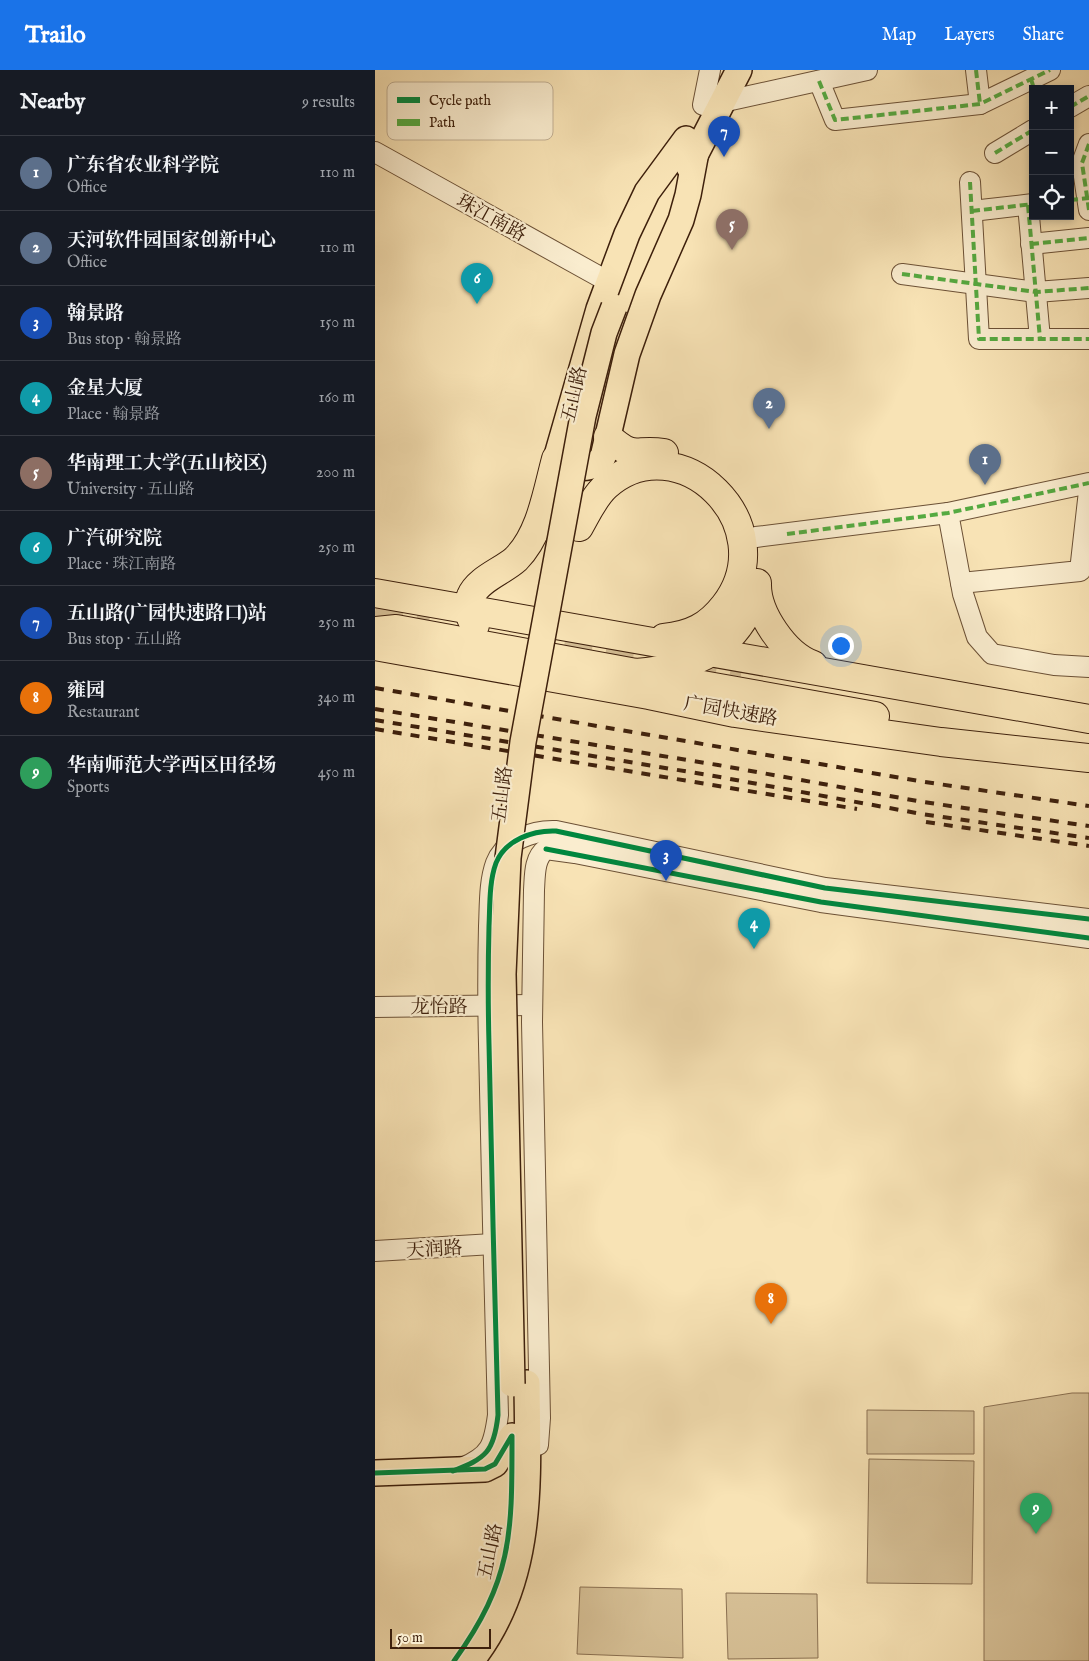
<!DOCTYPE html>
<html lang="en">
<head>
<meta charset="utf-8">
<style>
	:root { --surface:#171b24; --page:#20242c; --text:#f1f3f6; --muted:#9ea1a6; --line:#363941; --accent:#1a73e8 }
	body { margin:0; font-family:"IM FELL English","Noto Serif SC",serif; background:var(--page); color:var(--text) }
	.controls { position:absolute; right:15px; top:15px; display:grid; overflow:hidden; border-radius:0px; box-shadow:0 2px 8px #0003 }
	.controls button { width:45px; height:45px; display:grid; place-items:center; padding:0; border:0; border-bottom:1px solid var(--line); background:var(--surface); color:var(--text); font:25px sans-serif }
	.scale { position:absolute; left:15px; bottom:12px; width:101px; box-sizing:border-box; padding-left:5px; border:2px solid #3e200c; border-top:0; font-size:14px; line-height:18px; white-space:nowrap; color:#3e200c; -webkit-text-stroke:4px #faedcf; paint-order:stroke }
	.you { position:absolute; left:465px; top:575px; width:18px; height:18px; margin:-12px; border:4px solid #fff; border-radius:50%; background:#1a73e8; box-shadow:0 0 0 8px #1a73e833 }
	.badge { display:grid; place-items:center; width:32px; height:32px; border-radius:50%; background:var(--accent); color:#fff; font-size:16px; font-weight:700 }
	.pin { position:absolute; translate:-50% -41px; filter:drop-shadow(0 1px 2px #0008) }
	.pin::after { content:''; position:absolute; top:26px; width:18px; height:15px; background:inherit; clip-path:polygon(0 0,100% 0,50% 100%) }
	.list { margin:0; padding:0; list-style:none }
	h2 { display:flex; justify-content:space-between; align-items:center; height:65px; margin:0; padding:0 20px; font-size:21px }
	h2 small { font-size:16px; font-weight:400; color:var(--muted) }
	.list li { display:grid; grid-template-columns:32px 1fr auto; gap:15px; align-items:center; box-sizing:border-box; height:75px; padding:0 20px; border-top:1px solid var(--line) }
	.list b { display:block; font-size:19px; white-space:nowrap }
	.list p { margin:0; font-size:16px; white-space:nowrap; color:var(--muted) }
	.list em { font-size:16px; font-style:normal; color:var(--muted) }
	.icon { flex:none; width:28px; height:28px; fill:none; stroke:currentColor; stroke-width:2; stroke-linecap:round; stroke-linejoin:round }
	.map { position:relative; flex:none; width:714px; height:1591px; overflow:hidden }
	header { display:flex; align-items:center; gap:30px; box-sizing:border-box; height:70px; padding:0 25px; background:var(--accent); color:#fff }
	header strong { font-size:24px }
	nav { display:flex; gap:28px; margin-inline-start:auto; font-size:18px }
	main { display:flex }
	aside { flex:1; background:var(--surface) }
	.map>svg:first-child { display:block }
</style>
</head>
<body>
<header>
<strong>Trailo</strong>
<nav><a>Map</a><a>Layers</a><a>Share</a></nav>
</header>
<main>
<aside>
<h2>Nearby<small>9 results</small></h2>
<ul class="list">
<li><span class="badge" style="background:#5c6f8a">1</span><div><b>广东省农业科学院</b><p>Office</p></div><em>110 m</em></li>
<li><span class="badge" style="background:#5c6f8a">2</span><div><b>天河软件园国家创新中心</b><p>Office</p></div><em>110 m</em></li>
<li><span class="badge" style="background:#1a4fb4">3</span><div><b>翰景路</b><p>Bus stop · 翰景路</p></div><em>150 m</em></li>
<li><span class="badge" style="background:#0f9aa8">4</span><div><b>金星大厦</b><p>Place · 翰景路</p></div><em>160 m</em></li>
<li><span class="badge" style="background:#8d6e63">5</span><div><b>华南理工大学(五山校区)</b><p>University · 五山路</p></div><em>200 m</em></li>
<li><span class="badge" style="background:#0f9aa8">6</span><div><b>广汽研究院</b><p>Place · 珠江南路</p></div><em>250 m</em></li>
<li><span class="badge" style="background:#1a4fb4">7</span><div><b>五山路(广园快速路口)站</b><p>Bus stop · 五山路</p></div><em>250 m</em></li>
<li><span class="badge" style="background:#e8710a">8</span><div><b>雍园</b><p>Restaurant</p></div><em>340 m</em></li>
<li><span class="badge" style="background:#2e9e5b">9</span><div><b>华南师范大学西区田径场</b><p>Sports</p></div><em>450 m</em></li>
</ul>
</aside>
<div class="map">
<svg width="714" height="1591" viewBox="0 0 714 1591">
	<rect width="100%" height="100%" fill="#f8e3b5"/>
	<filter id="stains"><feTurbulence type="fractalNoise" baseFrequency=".004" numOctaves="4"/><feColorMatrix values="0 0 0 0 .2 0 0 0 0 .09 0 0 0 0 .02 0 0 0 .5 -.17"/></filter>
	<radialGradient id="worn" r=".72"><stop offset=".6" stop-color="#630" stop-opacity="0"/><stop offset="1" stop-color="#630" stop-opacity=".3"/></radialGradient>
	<g fill="#d8c298" stroke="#8b7152">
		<polygon points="697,1323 714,1323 714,1591 609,1591 609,1337"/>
		<polygon points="492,1340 599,1341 599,1384 492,1384"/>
		<polygon points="494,1389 599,1391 597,1514 492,1513"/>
		<polygon points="205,1517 307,1519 308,1588 202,1584"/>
		<polygon points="351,1523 442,1524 443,1588 353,1589"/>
	</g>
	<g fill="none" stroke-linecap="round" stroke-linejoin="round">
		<g stroke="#d3bc93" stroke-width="28" stroke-dasharray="28 14" stroke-linecap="butt">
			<polyline points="0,542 54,552"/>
			<polyline points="189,577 366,605"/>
		</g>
		<defs>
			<g id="minor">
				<polyline points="601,0 605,34"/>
				<polyline points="444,11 460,50 605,34 675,0"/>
				<polyline points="347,32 492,0"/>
				<polyline points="328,35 335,0"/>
				<polyline points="695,37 714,26"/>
				<polyline points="714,74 707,93 714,140"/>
				<polyline points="0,82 234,212"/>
				<polyline points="620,83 658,60"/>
				<polyline points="595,112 604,269 714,269"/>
				<polyline points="653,135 665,269"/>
				<polyline points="597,141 658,134"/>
				<polyline points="656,174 714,168"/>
				<polyline points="527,204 661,222 714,218"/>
				<polyline points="573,443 588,524 602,567 617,584 679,595 714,597"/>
				<polyline points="381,467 573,443 714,413"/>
				<polyline points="586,513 705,501 714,421"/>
				<polyline points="0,937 157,935"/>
				<polyline points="0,1181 118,1174"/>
				<path d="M 163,1375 L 165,1348 L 157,952 L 159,820 C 160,805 159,788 171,779 L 200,783 L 446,832 L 714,868"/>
				<path d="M 87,1398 C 116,1386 119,1375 123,1345 C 119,1221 117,1098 114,974 C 113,935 113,895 114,856 C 115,836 114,812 121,793 C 130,770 158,760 181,761 L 450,818 L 714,849"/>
			</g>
			<g id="major">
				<path d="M 311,69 L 272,122 L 252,164 L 224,239 L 181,389 C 199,397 214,404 228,387 L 252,284 L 273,225 L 306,150 L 313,125 L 321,82"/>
				<polyline points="314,97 364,0"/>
				<polyline points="0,1403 110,1399 120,1394 137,1366"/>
				<path d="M 96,1591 C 160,1511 153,1410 152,1313"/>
			</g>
			<g id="highway">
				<path d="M 233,367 C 262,392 258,378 289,383"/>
				<path d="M 204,457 C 212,443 219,427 231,416 C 304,351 411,455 350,535 C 333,557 316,565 289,568"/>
				<path d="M 382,513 C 381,543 410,585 438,595"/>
				<polyline points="0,523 714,649"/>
				<path d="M 100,555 C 94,547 92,535 96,526 C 103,509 128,501 141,489 C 166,464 172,422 181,389"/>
				<path d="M 0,561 L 21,559 L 261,603 C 320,598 361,580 382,520"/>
				<polyline points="0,576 274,625 360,643 566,672 714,688"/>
				<polyline points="277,606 500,646"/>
			</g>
		</defs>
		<use href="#minor" stroke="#6c5136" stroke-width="22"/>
		<use href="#major" stroke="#3e200c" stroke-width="28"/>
		<use href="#highway" stroke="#3e200c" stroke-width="30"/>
		<use href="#minor" stroke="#faedcf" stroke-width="20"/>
		<use href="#major" stroke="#f8e3b5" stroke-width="25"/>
		<use href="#highway" stroke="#f8e3b5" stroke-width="28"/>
		<g stroke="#3e200c" stroke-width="4" stroke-dasharray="9 9" stroke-linecap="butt">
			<polyline points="0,618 550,712 714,736"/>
			<polyline points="0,639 343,695 548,732 714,756"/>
			<polyline points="0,650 339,706 547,744 714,768"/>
			<polyline points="0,659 482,739"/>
			<polyline points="551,752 714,776"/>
		</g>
		<defs>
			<polyline id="major-bridge" points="137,1314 128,904 133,788 148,672 208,346 229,263 239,237"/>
		</defs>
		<use href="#major-bridge" stroke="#3e200c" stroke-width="28" stroke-linecap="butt"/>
		<use href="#major-bridge" stroke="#f8e3b5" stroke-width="25"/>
		<g stroke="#55aa41" stroke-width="4" stroke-dasharray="8 4" stroke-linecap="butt">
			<polyline points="601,0 605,34"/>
			<polyline points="656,9 659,19"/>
			<polyline points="444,11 460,50 605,34 675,0"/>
			<polyline points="695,37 714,26"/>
			<polyline points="714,74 707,93 714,140"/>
			<polyline points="620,83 658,60"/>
			<polyline points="595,112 604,269 714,269"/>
			<polyline points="695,130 714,128"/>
			<polyline points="653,135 665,269"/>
			<polyline points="597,141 658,134"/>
			<polyline points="656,174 714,168"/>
			<polyline points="527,204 661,222 714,218"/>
			<polyline points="412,464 573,443 714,413"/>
		</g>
		<defs>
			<g id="cycleway">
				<polyline points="171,779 446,832 714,868"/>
				<path d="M 78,1401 C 111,1388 119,1382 123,1345 C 119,1221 117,1098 114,974 C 113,935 113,895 114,856 C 115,836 114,812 121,793 C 130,770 158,760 181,761 L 450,818 L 714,849"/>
				<polyline points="0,1403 110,1399 120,1394 136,1367"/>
				<path d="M 79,1591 C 138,1509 137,1463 137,1366"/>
			</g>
		</defs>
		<use href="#cycleway" stroke="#faedcf" stroke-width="8"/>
		<use href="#cycleway" stroke="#00873e" stroke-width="5"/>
	</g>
	<g text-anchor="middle" stroke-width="4.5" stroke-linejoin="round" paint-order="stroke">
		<g font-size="19" fill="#3e200c" stroke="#faedcf">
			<text transform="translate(117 147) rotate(29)" y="7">珠江南路</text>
			<text transform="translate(198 324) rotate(-77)" y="7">五山路</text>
			<text transform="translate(356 640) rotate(10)" y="7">广园快速路</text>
			<text transform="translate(126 724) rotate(-83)" y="7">五山路</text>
			<text x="64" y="943">龙怡路</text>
			<text transform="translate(59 1178) rotate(-3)" y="7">天润路</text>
			<text transform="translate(114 1481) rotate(-78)" y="7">五山路</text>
		</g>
	</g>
	<rect x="12" y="12" width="166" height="58" rx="8" fill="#faedcf" stroke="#c2b094" stroke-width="1"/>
	<rect x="22" y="27" width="23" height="6" fill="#00873e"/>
	<rect x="22" y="49" width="23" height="7" fill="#55aa41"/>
	<g font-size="14" fill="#3e200c">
		<text x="54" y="35">Cycle path</text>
		<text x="54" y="57">Path</text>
	</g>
	<rect width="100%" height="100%" filter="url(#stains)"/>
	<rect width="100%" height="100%" fill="url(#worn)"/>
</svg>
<div class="controls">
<button>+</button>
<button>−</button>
<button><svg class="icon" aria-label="locate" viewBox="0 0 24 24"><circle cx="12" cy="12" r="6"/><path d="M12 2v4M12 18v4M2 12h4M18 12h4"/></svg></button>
</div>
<div class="scale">50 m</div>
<div class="you"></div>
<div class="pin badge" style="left:610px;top:415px;background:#5c6f8a">1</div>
<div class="pin badge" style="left:394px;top:359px;background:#5c6f8a">2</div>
<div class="pin badge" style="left:291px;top:811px;background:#1a4fb4">3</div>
<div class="pin badge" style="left:379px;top:879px;background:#0f9aa8">4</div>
<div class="pin badge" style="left:357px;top:180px;background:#8d6e63">5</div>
<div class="pin badge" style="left:102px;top:234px;background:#0f9aa8">6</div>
<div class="pin badge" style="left:349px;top:87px;background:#1a4fb4">7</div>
<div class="pin badge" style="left:396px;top:1254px;background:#e8710a">8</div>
<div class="pin badge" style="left:661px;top:1464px;background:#2e9e5b">9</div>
</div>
</main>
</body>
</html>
